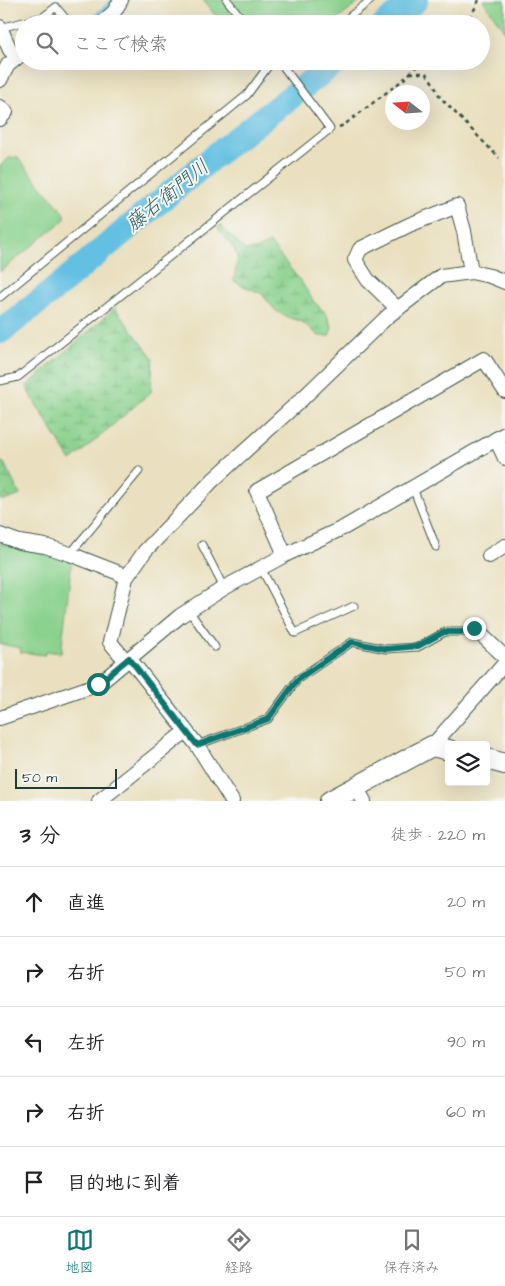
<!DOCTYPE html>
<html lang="ja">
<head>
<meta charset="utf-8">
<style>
	:root { --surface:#fff; --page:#f6f6f6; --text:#202124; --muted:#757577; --line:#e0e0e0; --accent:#0f766e }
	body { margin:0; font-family:"Architects Daughter","Klee One",sans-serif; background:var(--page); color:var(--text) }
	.controls { position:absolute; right:15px; bottom:15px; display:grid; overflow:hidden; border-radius:5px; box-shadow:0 5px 20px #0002 }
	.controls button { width:45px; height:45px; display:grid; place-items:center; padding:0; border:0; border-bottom:1px solid var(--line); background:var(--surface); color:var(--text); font:25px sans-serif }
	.compass { position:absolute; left:385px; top:85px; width:45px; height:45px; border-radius:50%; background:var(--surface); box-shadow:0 5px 20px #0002; rotate:287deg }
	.scale { position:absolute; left:15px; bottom:12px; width:102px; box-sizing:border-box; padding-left:5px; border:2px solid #1f3d34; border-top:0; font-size:14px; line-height:18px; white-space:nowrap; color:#1f3d34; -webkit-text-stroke:4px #f6f6f2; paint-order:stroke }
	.stop { position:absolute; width:15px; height:15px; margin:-11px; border:4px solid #0f766e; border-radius:50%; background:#fff }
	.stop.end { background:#0f766e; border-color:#fff; box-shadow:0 1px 5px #0008 }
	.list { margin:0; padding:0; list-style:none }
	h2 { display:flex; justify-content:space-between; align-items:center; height:65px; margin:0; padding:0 20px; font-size:21px }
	h2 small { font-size:16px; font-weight:400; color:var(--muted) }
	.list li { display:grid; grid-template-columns:32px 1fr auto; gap:15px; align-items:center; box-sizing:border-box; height:70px; padding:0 20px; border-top:1px solid var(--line) }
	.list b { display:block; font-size:19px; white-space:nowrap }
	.list em { font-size:16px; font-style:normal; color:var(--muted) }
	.icon { flex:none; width:28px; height:28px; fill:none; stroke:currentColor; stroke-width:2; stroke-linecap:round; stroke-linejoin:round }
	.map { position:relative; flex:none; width:505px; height:801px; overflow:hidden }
	.search { position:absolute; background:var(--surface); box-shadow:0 5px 20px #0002; left:15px; right:15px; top:15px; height:55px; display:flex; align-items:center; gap:12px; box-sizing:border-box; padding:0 18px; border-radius:28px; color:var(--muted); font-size:19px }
	.sheet { height:415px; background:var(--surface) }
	nav { display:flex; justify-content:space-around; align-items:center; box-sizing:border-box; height:70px; border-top:1px solid var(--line); background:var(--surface); font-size:14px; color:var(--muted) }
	nav a { display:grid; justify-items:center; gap:2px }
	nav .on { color:var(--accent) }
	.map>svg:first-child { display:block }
</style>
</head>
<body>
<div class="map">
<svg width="505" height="801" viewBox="0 0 505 801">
	<defs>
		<pattern id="wetland-marsh" width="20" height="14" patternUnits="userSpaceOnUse" patternTransform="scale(1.25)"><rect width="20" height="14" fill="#89d18c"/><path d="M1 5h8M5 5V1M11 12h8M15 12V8" fill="none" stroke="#6fab73"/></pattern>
	</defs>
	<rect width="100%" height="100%" fill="#f6f6f2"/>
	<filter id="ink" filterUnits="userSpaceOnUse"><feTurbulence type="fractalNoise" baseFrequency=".02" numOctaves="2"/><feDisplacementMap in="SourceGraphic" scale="10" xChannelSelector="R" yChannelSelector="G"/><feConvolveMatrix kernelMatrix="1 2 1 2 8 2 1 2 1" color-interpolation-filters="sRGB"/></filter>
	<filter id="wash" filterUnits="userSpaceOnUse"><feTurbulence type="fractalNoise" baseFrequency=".0096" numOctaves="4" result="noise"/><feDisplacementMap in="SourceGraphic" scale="20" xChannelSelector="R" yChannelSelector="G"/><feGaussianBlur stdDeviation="1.12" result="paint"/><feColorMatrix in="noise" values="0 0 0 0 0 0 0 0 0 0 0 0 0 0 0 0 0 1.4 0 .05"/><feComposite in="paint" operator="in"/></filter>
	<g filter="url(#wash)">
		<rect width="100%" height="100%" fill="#eae0bf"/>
		<g fill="url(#wetland-marsh)" stroke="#548760">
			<path d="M 220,225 L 245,250 L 254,250 L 270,243 L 302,283 L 314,302 L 326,313 L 332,327 L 329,336 L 319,336 L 301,321 L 287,317 L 276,311 L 261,293 L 241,285 L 234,281 C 234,275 236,270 237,264 C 239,249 226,239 218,228 Z"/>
			<polygon points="115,308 153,358 151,392 71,461 29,393 27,386"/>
			<polygon points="0,462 4,463 20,495 7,500 0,500"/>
		</g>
		<g fill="#89d18c" stroke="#548760">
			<polygon points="203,0 362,0 332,24 222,24"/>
			<polygon points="483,0 505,0 505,32"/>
			<polygon points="17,157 65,214 65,219 0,272 0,166 9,158"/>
			<polygon points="0,543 72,559 61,653 46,651 45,655 20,652 21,648 0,644"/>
		</g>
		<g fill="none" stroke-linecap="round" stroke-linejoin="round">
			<polyline stroke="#64c0e2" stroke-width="4.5" points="88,24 114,0"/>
			<g stroke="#64c0e2" stroke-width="25">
				<polyline points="385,24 416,0"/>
				<polyline points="0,332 50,293 218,153 337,61"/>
			</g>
		</g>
	</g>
	<g filter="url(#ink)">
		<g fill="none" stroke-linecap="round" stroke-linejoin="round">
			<defs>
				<g id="lane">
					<polyline points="227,0 246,24"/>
					<polyline points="340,24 371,0"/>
					<polyline points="0,28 43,17 56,7 70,24"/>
					<polyline points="0,297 247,95 272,61"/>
					<polyline points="0,381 18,377 330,129 279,61"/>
					<polyline points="413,488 436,547"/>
					<polyline points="202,545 224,588"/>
					<polyline points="70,554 139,471"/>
					<polyline points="261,568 295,633 354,606"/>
					<polyline points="189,611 215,647"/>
					<polyline points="197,745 268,719 298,679 352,642 386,649 418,647 445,632 469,632 474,628"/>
				</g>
				<g id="street">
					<polyline points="100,24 114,12 121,0"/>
					<polyline points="0,27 10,50 19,56 8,65 0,80"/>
					<polyline points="0,107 6,112 0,119"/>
					<polyline points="398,309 368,280 355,260 360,249 409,225 457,206 464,231 471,272"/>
					<polyline points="496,439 505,458"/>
					<polyline points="0,535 19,542 45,546 70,554 119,573 126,578"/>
					<polyline points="285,555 257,491 484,359 505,391"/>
					<polyline points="489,556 505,546"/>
					<polyline points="474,628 505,657"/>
					<polyline points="129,658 197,745 232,801"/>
					<polyline points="126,661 110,642 126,578 145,551 213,480 303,398 388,316 441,276 471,272 490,276 505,282"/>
					<polyline points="0,718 99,684 180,616 224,588 285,555 345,527 505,434"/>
					<polyline points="432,746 505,663"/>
					<polyline points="356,787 364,801"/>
					<polyline points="99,801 186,731"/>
				</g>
				<g id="secondary">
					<polyline points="486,759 505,764"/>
					<polyline points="330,801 432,746 449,750"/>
				</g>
			</defs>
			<use href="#lane" stroke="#3d5549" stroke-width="9"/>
			<use href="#street" stroke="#3d5549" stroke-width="16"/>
			<use href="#secondary" stroke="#3d5549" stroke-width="22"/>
			<g stroke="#3d5549" stroke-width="2.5" stroke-dasharray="4 4" stroke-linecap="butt">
				<polyline points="465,24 468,22 479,0"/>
				<polyline points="410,73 426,73 433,83 440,97 499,158"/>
				<polyline points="339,127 344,125 404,79 422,61"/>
			</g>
			<use href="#lane" stroke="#fff" stroke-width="7"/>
			<use href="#street" stroke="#fff" stroke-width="14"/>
			<use href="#secondary" stroke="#fff" stroke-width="20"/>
		</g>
	</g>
	<g fill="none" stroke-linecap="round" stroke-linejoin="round" filter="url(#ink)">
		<polyline stroke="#0f766e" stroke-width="6" points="98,684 129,658 197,745 268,719 298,679 352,642 386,649 418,646 444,632 469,632 474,628"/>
	</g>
	<g text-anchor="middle" stroke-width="4" stroke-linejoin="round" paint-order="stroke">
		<g font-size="20" font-style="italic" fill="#305e60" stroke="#f6f6f2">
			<text transform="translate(167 195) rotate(-39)" y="7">藤右衛門川</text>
		</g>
	</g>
</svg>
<div class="controls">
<button><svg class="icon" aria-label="layers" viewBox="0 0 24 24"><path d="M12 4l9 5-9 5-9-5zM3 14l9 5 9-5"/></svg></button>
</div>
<svg class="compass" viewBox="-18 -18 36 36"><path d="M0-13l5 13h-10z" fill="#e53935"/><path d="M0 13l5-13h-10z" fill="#757577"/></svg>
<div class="scale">50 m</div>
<div class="stop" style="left:98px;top:684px"></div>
<div class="stop end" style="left:474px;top:628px"></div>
<div class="search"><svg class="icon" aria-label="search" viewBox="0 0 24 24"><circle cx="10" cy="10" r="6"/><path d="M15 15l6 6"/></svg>ここで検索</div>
</div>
<section class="sheet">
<h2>3 分<small>徒歩 · 220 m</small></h2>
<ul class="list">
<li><svg class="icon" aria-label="ahead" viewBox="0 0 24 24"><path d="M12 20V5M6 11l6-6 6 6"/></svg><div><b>直進</b></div><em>20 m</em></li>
<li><svg class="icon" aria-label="right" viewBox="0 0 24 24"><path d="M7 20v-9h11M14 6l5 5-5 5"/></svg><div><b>右折</b></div><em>50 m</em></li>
<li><svg class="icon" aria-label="left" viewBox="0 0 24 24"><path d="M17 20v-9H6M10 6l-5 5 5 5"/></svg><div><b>左折</b></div><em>90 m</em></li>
<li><svg class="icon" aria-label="right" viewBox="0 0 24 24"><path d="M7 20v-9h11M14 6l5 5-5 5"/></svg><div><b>右折</b></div><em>60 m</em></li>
<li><svg class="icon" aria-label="arrive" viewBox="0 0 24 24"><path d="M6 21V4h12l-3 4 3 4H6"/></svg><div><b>目的地に到着</b></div></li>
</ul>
</section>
<nav>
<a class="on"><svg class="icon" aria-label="map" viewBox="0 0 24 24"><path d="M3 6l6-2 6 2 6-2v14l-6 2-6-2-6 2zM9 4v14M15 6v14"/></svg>地図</a>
<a><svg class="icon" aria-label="directions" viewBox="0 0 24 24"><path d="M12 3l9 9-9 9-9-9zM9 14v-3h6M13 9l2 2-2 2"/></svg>経路</a>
<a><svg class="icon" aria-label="saved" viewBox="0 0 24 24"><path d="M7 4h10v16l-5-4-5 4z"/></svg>保存済み</a>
</nav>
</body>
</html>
